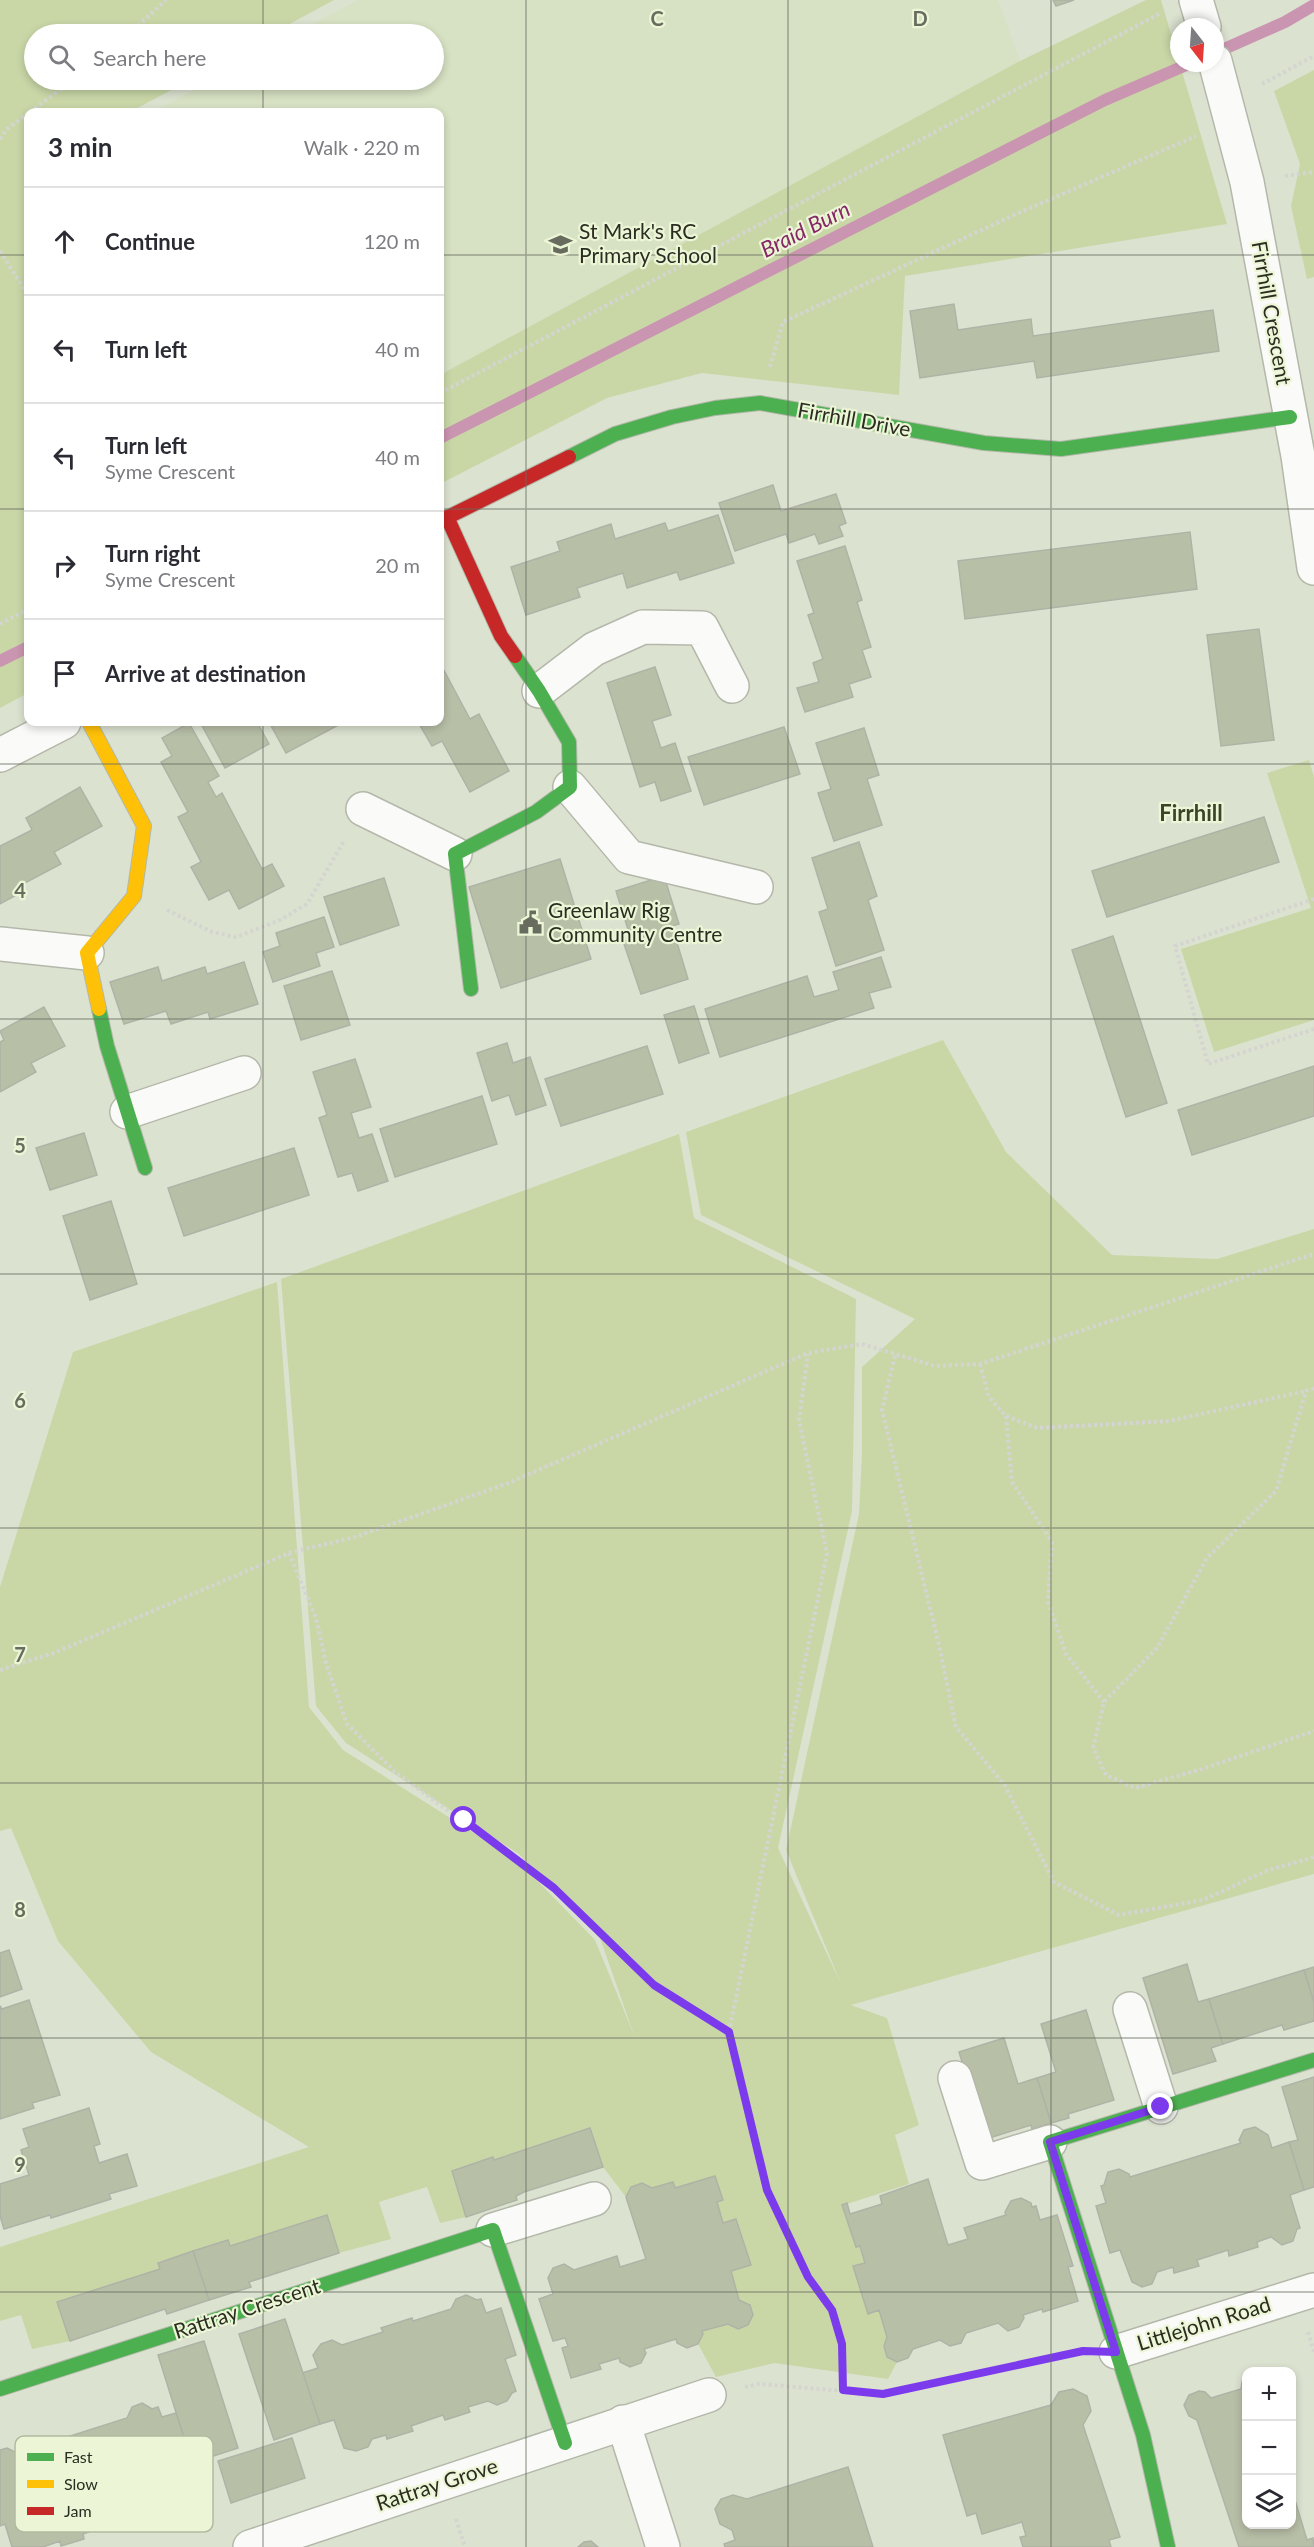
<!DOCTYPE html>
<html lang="en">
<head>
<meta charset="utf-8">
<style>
	:root { --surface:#fff; --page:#f2f2f3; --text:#2b2b33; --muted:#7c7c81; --line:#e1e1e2 }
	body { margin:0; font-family:Lato,sans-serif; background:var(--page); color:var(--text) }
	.controls { position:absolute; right:18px; bottom:18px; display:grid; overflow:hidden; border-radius:12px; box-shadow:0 3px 9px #0003 }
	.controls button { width:54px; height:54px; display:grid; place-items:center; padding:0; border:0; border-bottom:2px solid var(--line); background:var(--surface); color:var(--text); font:30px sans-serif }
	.compass { position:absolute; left:1170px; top:18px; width:54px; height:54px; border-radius:50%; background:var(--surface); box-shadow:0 3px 9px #0003; rotate:163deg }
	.stop { position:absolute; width:18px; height:18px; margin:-14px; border:4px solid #7c3aed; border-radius:50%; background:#fff }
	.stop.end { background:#7c3aed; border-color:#fff; box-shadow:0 2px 6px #0008 }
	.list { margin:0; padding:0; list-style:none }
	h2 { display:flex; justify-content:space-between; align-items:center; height:78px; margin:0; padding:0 24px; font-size:26px }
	h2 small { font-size:20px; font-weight:400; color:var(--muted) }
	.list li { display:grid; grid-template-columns:39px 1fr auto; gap:18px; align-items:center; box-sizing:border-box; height:108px; padding:0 24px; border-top:2px solid var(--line) }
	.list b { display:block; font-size:22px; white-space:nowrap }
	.list p { margin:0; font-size:20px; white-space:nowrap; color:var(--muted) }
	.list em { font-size:20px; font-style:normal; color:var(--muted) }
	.icon { flex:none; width:33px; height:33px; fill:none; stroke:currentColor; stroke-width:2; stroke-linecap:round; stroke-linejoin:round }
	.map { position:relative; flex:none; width:1314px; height:2547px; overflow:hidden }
	.search { position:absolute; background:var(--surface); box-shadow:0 3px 9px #0003; left:24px; top:24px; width:420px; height:66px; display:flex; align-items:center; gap:15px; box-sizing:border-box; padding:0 21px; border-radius:33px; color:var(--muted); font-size:22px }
	.panel { position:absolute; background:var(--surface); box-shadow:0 3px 9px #0003; left:24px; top:108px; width:420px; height:618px; border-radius:12px }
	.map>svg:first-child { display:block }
</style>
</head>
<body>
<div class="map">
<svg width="1314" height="2547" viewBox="0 0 1314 2547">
	<rect width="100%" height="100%" fill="#dce2d0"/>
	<polygon fill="#d7e1c3" points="358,0 998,0 1020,61 440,375 440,112 153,112 213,80 434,80 434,34 295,34"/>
	<g fill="#c9d7a7">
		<polygon points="0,0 334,0 271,34 34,34 34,80 190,80 130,112 28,112 28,693 0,708"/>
		<polygon points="1146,0 1161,0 1227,224 905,276 899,395 702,373 607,398 440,484 440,375 1020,61"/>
		<polygon points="1314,70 1314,277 1307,279 1291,206 1300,164 1274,91"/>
		<polygon points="1309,760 1314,777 1314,1020 1214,1052 1181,949 1311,908 1267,773"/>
		<polygon points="943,1040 1006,1152 1112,1255 1217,1259 1314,1229 1314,1874 851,2005 887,2018 919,2125 895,2135 909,2184 847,2204 865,2263 854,2266 868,2313 879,2310 887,2337 884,2346 887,2357 897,2362 888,2379 774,2363 716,2377 698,2344 703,2334 702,2331 728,2324 748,2325 753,2315 750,2305 739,2300 731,2271 751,2264 737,2219 723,2223 717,2202 723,2200 715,2176 675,2188 672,2182 652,2188 642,2183 632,2187 626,2197 603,2167 590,2129 494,2160 493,2157 452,2171 466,2217 440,2223 427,2187 379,2202 391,2239 339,2253 326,2215 230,2246 227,2240 158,2262 160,2269 57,2302 70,2341 32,2349 21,2315 0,2321 0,2247 309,2147 151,2052 58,1941 11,1828 0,1831 0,1587 73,1352 277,1282 309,1707 343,1750 518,1861 595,1940 634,2035 600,1938 519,1854 346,1743 316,1706 281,1279 679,1134 694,1218 856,1299 852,1511 778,1848 841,1984 786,1850 859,1514 862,1454 862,1367 915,1319 701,1215 686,1132"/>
	</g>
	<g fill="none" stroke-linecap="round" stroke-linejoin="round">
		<g stroke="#ca95b0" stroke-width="12">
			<polyline points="1215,53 1285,22 1314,5"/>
			<polyline points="440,438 1105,100 1191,63"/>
			<polyline points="0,661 28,647"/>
		</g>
	</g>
	<g fill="#b8bfa7" stroke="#afb3a6" stroke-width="1.5">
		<polygon points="1053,0 1074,0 1056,6"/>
		<polygon points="954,304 958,330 1031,319 1033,336 1213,310 1219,351 1037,378 1034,361 920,378 910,311"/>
		<polygon points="773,485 781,511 836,494 846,523 839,526 843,536 819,544 815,534 789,543 786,534 735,551 719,503"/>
		<polygon points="718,515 734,563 680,580 677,572 627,588 623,573 577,588 580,597 526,615 511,567 560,551 557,542 611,524 615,539 665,523 668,531"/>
		<polygon points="1190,532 1197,589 965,619 958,561"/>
		<polygon points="845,546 862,600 857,602 871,647 862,650 871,677 849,684 853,697 805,712 797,688 819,682 813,663 823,659 808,615 814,613 797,561"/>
		<polygon points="1259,629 1274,740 1221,746 1207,635"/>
		<polygon points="440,663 470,719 479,714 509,771 470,792 442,741 432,746 418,722 440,722"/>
		<polygon points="655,667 671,715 652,721 661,748 675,743 691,791 661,801 655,782 640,787 607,683"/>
		<polygon points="200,722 257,722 269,744 225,768"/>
		<polygon points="269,722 344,722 286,753"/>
		<polygon points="189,723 219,776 208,782 216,797 222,793 262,869 272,864 284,886 239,909 229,890 209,900 191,867 201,862 178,817 188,812 161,762 172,756 162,738"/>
		<polygon points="784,727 800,774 704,805 688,757"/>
		<polygon points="864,728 879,775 867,779 882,825 834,841 818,793 831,789 816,743"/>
		<polygon points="80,787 102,826 54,852 61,864 19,886 22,892 0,904 0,846 32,830 26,818"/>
		<polygon points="1264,817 1279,862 1107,917 1092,871"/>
		<polygon points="859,842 877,896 868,900 884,950 836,966 819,912 828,909 812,858"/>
		<polygon points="560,859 591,959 501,988 469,887"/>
		<polygon points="664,876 679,924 672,926 688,979 641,994 623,941 631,939 616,891"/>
		<polygon points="384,878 399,925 340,945 324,897"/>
		<polygon points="324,917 334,947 316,953 320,966 273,982 263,952 280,946 276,933"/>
		<polygon points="1113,936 1167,1103 1126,1117 1072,950"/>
		<polygon points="881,957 891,987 869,993 874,1008 720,1057 705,1009 807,976 814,997 839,990 833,972"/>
		<polygon points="244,962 258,1004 210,1019 208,1012 171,1024 166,1011 124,1024 110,982 158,967 162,981 205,967 207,974"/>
		<polygon points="332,971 350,1025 301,1040 284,986"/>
		<polygon points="694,1006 709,1053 679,1063 664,1015"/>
		<polygon points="44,1007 65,1046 31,1063 36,1072 0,1092 0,1042 4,1040 0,1031"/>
		<polygon points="507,1043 513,1063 530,1057 546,1105 516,1115 509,1095 492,1101 477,1053"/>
		<polygon points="647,1046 663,1094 561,1126 545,1079"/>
		<polygon points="355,1059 371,1107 351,1113 359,1138 372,1134 388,1181 358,1191 352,1173 338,1177 319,1118 327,1115 313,1072"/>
		<polygon points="1314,1066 1314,1116 1192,1155 1178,1110"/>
		<polygon points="482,1096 497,1144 395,1177 380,1129"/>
		<polygon points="84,1133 97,1175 50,1190 36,1148"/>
		<polygon points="294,1148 309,1195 184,1236 168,1188"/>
		<polygon points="111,1201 137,1284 90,1300 63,1216"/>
		<polygon points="9,1950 22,1989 0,1997 0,1953"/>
		<polygon points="1187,1964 1198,2002 1209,1999 1223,2044 1211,2048 1216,2061 1173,2074 1143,1978"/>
		<polygon points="1314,1967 1314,2003 1304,1970"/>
		<polygon points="1304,1970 1314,2003 1314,2021 1284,2030 1282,2025 1223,2044 1209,1999"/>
		<polygon points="29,2000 60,2095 32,2103 34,2108 0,2119 0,2006 2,2009"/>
		<polygon points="1086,2010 1114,2100 1068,2114 1069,2118 1051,2123 1037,2078 1056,2072 1041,2024"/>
		<polygon points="1004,2038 1018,2084 1037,2078 1051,2123 1032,2129 1031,2125 986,2139 959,2052"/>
		<polygon points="1314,2077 1314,2187 1304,2190 1289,2142 1298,2140 1282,2087"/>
		<polygon points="89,2108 100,2144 94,2146 99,2163 127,2154 137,2186 109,2194 111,2199 51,2218 50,2215 4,2229 0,2216 0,2184 29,2175 21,2150 29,2147 23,2129"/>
		<polygon points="1255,2127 1268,2135 1272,2148 1289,2142 1304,2190 1290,2195 1300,2228 1297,2229 1293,2241 1282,2245 1271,2237 1257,2242 1258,2247 1229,2256 1228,2250 1197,2260 1199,2266 1174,2273 1173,2267 1157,2272 1152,2284 1142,2287 1132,2282 1120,2250 1110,2253 1096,2206 1106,2203 1101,2186 1104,2185 1108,2172 1119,2169 1129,2174 1130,2177 1241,2143 1239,2140 1244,2130"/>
		<polygon points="590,2128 603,2167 524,2192 516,2196 517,2200 466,2217 452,2171 493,2157 494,2160"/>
		<polygon points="715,2176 723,2200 717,2202 723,2223 736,2219 751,2265 731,2271 739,2300 750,2305 753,2315 748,2325 738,2329 728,2324 702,2331 703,2334 698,2344 687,2348 677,2343 676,2339 644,2349 646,2353 641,2363 630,2367 620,2362 619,2358 599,2364 601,2369 571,2378 562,2348 568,2346 565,2338 553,2341 539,2299 553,2294 548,2278 553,2268 564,2264 574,2270 617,2256 620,2267 646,2259 626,2197 631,2187 642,2183 652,2188 673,2182 675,2188"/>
		<polygon points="928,2179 948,2245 968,2239 964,2228 1006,2215 1005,2212 1011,2201 1021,2198 1031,2203 1032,2207 1036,2206 1040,2220 1057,2215 1073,2266 1068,2267 1078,2301 1043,2312 1042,2309 1023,2315 1024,2318 1019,2327 1008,2331 998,2323 966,2333 961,2343 950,2346 940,2340 913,2349 908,2358 897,2362 887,2357 884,2346 887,2337 879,2310 868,2314 853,2266 865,2263 860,2246 856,2247 842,2205 847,2203 850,2214 882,2204 880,2196"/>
		<polygon points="327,2215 339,2253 249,2282 251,2287 209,2300 193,2251 228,2240 230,2246"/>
		<polygon points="193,2251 209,2300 167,2314 165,2309 70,2341 57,2302 160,2269 158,2263"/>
		<polygon points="466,2295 477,2300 481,2299 486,2313 501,2308 516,2355 505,2359 516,2391 512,2393 507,2401 497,2405 488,2401 468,2407 470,2412 445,2420 443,2415 411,2426 413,2431 387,2439 386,2435 372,2439 368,2447 356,2451 344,2448 334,2420 320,2424 302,2373 318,2368 313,2355 321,2344 332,2340 342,2345 383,2332 381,2328 412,2318 413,2321 451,2309 456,2299"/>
		<polygon points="285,2319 320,2424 274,2440 239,2334"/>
		<polygon points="204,2341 238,2448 192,2463 158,2355"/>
		<polygon points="1246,2376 1246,2524 1292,2524 1292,2490 1307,2540 1313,2538 1314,2547 1239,2547 1197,2420 1189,2416 1184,2405 1189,2395 1199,2391 1205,2392 1211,2398 1241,2389 1242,2382"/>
		<polygon points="1073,2389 1087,2396 1091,2411 1083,2425 1120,2537 1109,2540 1111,2547 1023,2547 1020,2537 1026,2536 1022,2522 982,2534 976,2513 967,2516 943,2435 1051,2405 1059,2392"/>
		<polygon points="142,2403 152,2409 158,2407 162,2417 176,2413 192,2463 178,2468 188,2500 183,2502 179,2510 168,2514 159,2509 141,2515 142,2520 121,2527 119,2522 103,2527 83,2534 84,2539 61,2546 60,2541 43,2547 12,2547 5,2524 0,2526 0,2450 7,2448 17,2453 127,2418 132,2407"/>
		<polygon points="292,2438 305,2478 231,2503 218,2461"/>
		<polygon points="848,2467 873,2547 725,2547 724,2544 735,2540 732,2530 720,2524 715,2509 721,2499 733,2495 747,2499"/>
		<polygon points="591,2541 598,2547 578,2547 584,2542"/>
	</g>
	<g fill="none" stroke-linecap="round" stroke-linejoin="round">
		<defs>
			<g id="street">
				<polyline points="1196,0 1204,27"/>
				<polyline points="1215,61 1247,182 1298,456 1314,568"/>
				<polyline points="539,691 594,649 643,627 702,628 732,686"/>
				<polyline points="0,755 64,722"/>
				<polyline points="570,787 629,857 756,887"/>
				<polyline points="363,809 455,854"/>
				<polyline points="0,944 87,953"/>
				<polyline points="127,1112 244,1073"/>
				<polyline points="1130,2009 1161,2107"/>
				<polyline points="955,2078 982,2163 1050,2142"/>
				<polyline points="493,2230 594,2199"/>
				<polyline points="1116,2352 1314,2290"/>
				<polyline points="623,2422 663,2547"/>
				<polyline points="250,2547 709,2395"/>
			</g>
			<g id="fast">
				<polyline points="569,457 615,434 672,417 715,408 760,403 984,443 1061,449 1290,417"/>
				<polyline points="471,989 455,854 536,812 570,787 569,742 539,691 515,656"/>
				<polyline points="99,1009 107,1046 145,1168"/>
				<polyline points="0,2389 493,2230 565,2443"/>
				<polyline points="1168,2547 1143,2435 1050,2142 1314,2060"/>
			</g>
			<polyline id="slow" points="89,722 144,826 134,896 87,953 99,1009"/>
			<g id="jam">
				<polyline points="447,517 501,636 515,656"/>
				<polyline points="440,521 569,457"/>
			</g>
		</defs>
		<use href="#street" stroke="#b3b8aa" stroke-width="36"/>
		<use href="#fast" stroke="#b3b8aa" stroke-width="16"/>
		<use href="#slow" stroke="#b3b8aa" stroke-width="16"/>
		<use href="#jam" stroke="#b3b8aa" stroke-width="16"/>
		<g stroke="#d4d5d0" stroke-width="4" stroke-dasharray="3 3" stroke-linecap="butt">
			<polyline points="129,34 166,0"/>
			<polyline points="1262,84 1314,56"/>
			<polyline points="30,112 73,80"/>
			<polyline points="0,139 6,130 28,113"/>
			<polyline points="1285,176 1314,172"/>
			<polyline points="0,251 28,295"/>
			<polyline points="770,367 783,322 1014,215 1196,136"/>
			<polyline points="440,393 1161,13"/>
			<polyline points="0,624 28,609"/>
			<polyline points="1314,899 1175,946 1208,1064 1314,1029"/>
			<polyline points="167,910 212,932 236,937 278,921 307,904 344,841"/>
			<polyline points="895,1356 882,1410 939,1645 956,1727 1004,1784 1054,1882 1119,1915 1203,1900 1266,1871 1314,1857"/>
			<polyline points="980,1364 989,1397 1006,1416 1037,1428 1169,1421 1306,1391"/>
			<polyline points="1314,1388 1306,1391 1276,1491 1207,1558 1157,1648 1104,1702 1093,1748 1106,1775 1135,1788 1202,1769 1314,1731"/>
			<polyline points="1006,1416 1012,1482 1052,1542 1048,1601 1066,1654 1104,1702"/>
			<polyline points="289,1553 316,1618 326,1663 347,1724 395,1772 554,1888 654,1985 729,2032 767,2190 808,2277 832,2310 842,2344 843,2390"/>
			<polyline points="0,1670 54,1653 289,1553 355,1537 506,1484 808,1353 862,1344 935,1366 980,1364 1314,1254"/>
			<polyline points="729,2032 827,1554 799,1420 808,1354"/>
			<polyline points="1308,2332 1314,2352"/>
			<polyline points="745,2387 758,2384 883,2394 1077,2352"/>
			<polyline points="456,2519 465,2547"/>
		</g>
		<use href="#street" stroke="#fafbf8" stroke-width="33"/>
		<use href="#fast" stroke="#4caf50" stroke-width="14"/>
		<use href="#slow" stroke="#ffc107" stroke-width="14"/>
		<use href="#jam" stroke="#c62828" stroke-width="14"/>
	</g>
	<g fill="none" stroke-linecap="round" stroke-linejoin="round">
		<polyline stroke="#7c3aed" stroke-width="8" points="464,1820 554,1888 654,1985 729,2032 767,2190 808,2277 832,2310 842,2344 843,2390 883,2394 1083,2351 1116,2352 1050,2142 1161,2107"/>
	</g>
	<path fill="none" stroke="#686c5e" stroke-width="1.5" stroke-opacity="0.55" d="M 263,0 L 263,34M 526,0 L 526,2547M 788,0 L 788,2547M 1051,0 L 1051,2547M 263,80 L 263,112M 0,255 L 28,255M 440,255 L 1314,255M 0,509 L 28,509M 440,509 L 1314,509M 263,722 L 263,2547M 0,764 L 1314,764M 0,1019 L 1314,1019M 0,1274 L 1314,1274M 0,1528 L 1314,1528M 0,1783 L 1314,1783M 0,2038 L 1314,2038M 0,2292 L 1314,2292"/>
	<defs>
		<symbol id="school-bare" viewBox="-9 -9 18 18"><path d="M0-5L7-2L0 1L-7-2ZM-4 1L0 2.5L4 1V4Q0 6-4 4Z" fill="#686c5e" stroke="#ecf6d6" stroke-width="2.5" paint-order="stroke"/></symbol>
		<symbol id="civic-bare" viewBox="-9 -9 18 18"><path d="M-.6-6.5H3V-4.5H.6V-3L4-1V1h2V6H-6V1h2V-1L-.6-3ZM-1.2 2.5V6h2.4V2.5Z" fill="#686c5e" stroke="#ecf6d6" stroke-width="2.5" paint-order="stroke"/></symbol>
	</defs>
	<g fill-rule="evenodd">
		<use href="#school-bare" x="544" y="228" width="33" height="33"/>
		<use href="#civic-bare" x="514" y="906" width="33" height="33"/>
	</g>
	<g text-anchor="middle" stroke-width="4.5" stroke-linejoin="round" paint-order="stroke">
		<g font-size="21" fill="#2a2d21" stroke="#ecf6d6" text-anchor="start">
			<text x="579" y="239">St Mark's RC<tspan x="579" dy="24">Primary School</tspan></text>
			<text x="548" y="918">Greenlaw Rig<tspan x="548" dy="24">Community Centre</tspan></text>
		</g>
		<g font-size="21" fill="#2a2d21" stroke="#ecf6d6">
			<text transform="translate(1271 313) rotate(80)" y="7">Firrhill Crescent</text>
			<text transform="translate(854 420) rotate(10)" y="7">Firrhill Drive</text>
			<text transform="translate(247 2309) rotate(-18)" y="7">Rattray Crescent</text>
			<text transform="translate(1204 2324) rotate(-17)" y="7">Littlejohn Road</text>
			<text transform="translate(437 2485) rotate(-18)" y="7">Rattray Grove</text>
		</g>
		<g font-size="22" font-style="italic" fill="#852865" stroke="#ecf6d6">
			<text transform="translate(805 229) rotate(-27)" y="8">Braid Burn</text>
		</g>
		<g font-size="22" font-weight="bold" fill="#3c4329" stroke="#ecf6d6">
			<text x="1191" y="821">Firrhill</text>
		</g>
	</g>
	<rect x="15" y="2436" width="198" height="96" rx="9" fill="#ecf6d6" stroke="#b2baa0" stroke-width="1.5"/>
	<rect x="27" y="2453" width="27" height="8" fill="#4caf50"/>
	<rect x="27" y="2480" width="27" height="8" fill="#ffc107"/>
	<rect x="27" y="2507" width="27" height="8" fill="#c62828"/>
	<g font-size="16" fill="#2a2d21">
		<text x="64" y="2463">Fast</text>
		<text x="64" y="2490">Slow</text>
		<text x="64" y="2517">Jam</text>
	</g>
	<g font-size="20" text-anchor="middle" font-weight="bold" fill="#686c5e" stroke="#ecf6d6" stroke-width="4.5" stroke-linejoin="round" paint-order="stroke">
		<text x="657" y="26">C</text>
		<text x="920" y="26">D</text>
		<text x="20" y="898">4</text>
		<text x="20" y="1153">5</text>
		<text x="20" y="1408">6</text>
		<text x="20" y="1662">7</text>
		<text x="20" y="1917">8</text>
		<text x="20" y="2172">9</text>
	</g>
</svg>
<div class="controls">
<button>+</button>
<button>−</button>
<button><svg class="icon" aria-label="layers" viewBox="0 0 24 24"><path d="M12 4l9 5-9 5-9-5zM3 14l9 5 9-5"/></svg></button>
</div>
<svg class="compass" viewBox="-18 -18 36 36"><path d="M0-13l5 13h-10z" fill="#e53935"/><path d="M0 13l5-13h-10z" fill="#7c7c81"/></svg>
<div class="stop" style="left:464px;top:1820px"></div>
<div class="stop end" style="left:1161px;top:2107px"></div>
<div class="search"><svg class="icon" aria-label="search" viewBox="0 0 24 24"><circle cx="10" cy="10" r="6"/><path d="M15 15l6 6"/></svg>Search here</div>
<section class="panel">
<h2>3 min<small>Walk · 220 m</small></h2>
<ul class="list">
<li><svg class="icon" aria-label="ahead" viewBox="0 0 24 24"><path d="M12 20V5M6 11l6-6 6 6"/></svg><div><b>Continue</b></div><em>120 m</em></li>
<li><svg class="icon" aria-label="left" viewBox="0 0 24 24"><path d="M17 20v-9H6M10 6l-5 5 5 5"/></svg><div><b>Turn left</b></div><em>40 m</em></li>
<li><svg class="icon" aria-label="left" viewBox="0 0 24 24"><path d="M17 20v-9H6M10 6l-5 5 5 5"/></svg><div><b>Turn left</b><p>Syme Crescent</p></div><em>40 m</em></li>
<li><svg class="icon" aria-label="right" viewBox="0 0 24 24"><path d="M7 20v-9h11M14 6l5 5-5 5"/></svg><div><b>Turn right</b><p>Syme Crescent</p></div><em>20 m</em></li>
<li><svg class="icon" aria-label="arrive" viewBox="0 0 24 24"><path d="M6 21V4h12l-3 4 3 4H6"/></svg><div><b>Arrive at destination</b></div></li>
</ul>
</section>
</div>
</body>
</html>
